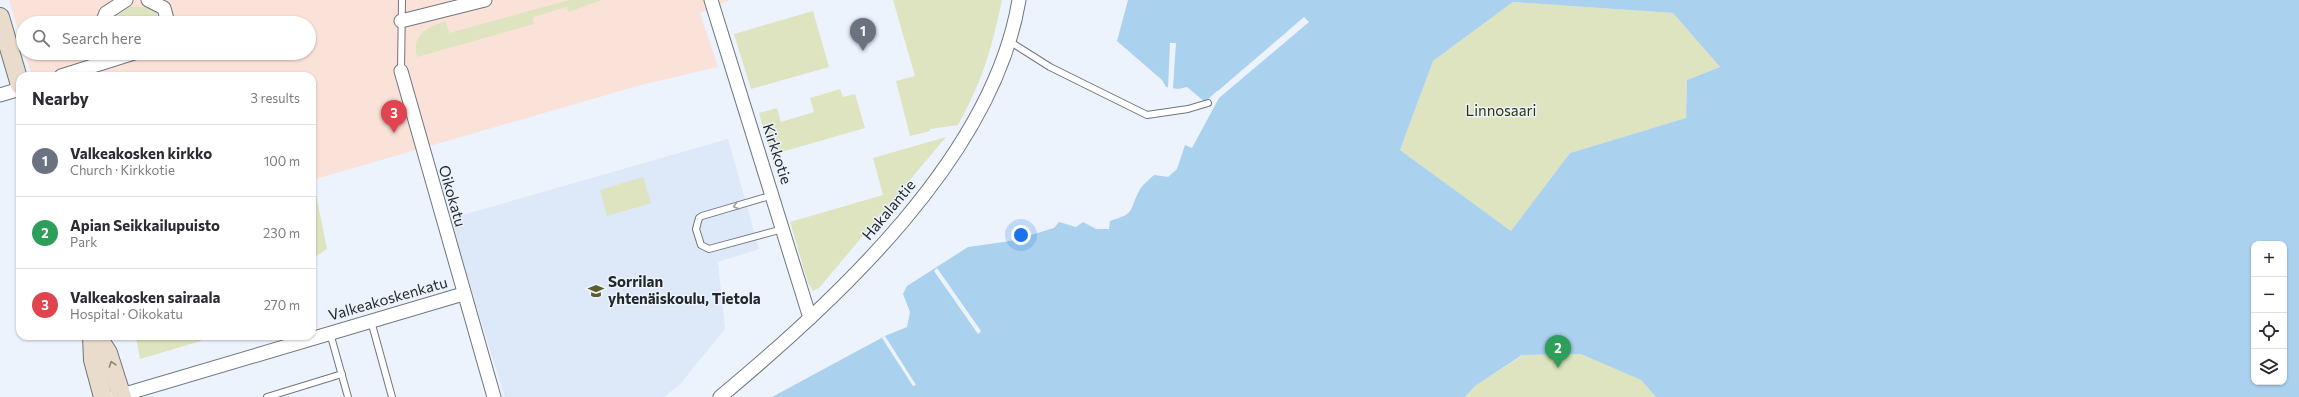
<!DOCTYPE html>
<html lang="en">
<head>
<meta charset="utf-8">
<style>
	:root { --surface:#fff; --page:#f7f7f7; --text:#2b2b33; --muted:#7c7c81; --line:#e1e1e2; --accent:#5b5d2a }
	body { margin:0; font-family:Commissioner,sans-serif; background:var(--page); color:var(--text) }
	.controls { position:absolute; right:12px; bottom:12px; display:grid; overflow:hidden; border-radius:8px; box-shadow:0 1px 3px #0004 }
	.controls button { width:36px; height:36px; display:grid; place-items:center; padding:0; border:0; border-bottom:1px solid var(--line); background:var(--surface); color:var(--text); font:20px sans-serif }
	.you { position:absolute; left:1021px; top:235px; width:14px; height:14px; margin:-10px; border:3px solid #fff; border-radius:50%; background:#1a73e8; box-shadow:0 0 0 6px #1a73e833 }
	.badge { display:grid; place-items:center; width:26px; height:26px; border-radius:50%; background:var(--accent); color:#fff; font-size:13px; font-weight:700 }
	.pin { position:absolute; translate:-50% -33px; filter:drop-shadow(0 1px 2px #0008) }
	.pin::after { content:''; position:absolute; top:21px; width:14px; height:12px; background:inherit; clip-path:polygon(0 0,100% 0,50% 100%) }
	.list { margin:0; padding:0; list-style:none }
	h2 { display:flex; justify-content:space-between; align-items:center; height:52px; margin:0; padding:0 16px; font-size:17px }
	h2 small { font-size:13px; font-weight:400; color:var(--muted) }
	.list li { display:grid; grid-template-columns:26px 1fr auto; gap:12px; align-items:center; box-sizing:border-box; height:72px; padding:0 16px; border-top:1px solid var(--line) }
	.list b { display:block; font-size:15px; white-space:nowrap }
	.list p { margin:0; font-size:13px; white-space:nowrap; color:var(--muted) }
	.list em { font-size:13px; font-style:normal; color:var(--muted) }
	.icon { flex:none; width:22px; height:22px; fill:none; stroke:currentColor; stroke-width:2; stroke-linecap:round; stroke-linejoin:round }
	.map { position:relative; flex:none; width:2299px; height:397px; overflow:hidden }
	.search { position:absolute; background:var(--surface); box-shadow:0 1px 3px #0004; left:16px; top:16px; width:300px; height:44px; display:flex; align-items:center; gap:10px; box-sizing:border-box; padding:0 14px; border-radius:22px; color:var(--muted); font-size:15px }
	.panel { position:absolute; background:var(--surface); box-shadow:0 1px 3px #0004; left:16px; top:72px; width:300px; height:268px; border-radius:12px }
	.map>svg:first-child { display:block }
</style>
</head>
<body>
<div class="map">
<svg width="2299" height="397" viewBox="0 0 2299 397">
	<rect width="100%" height="100%" fill="#ecf3fd"/>
	<polygon fill="#dde8f8" points="728,139 759,249 718,262 725,329 680,384 664,397 505,397 449,219"/>
	<polygon fill="#fbe2d9" points="9,0 730,0 700,13 718,67 641,85 312,180 312,76 32,76 25,53 309,53 309,23 23,23 23,46"/>
	<g fill="#dde4bf">
		<path d="M 569,0 L 601,0 L 569,12 L 567,7 L 533,17 L 534,24 L 417,57 C 411,35 427,27 446,21 L 449,33 Z"/>
		<path d="M 893,0 L 1002,0 C 992,48 982,82 958,125 L 930,129 L 930,131 L 910,136 L 896,81 L 915,76 L 922,100 Z"/>
		<polygon points="1513,2 1673,13 1720,67 1687,80 1686,118 1570,153 1511,231 1400,150 1433,61"/>
		<path d="M 130,7 C 144,7 158,6 160,23 L 111,23 L 120,12 Z"/>
		<polygon points="813,11 829,67 751,89 734,34"/>
		<polygon points="840,89 843,97 855,94 865,128 771,155 759,113 777,108 781,122 814,112 810,98"/>
		<polygon points="946,137 819,288 813,291 808,283 790,222 883,195 873,158"/>
		<polygon points="643,177 651,203 607,216 600,190"/>
		<polygon points="314,184 327,249 312,259 312,185"/>
		<polygon points="136,336 200,336 201,341 140,359"/>
		<polygon points="1582,354 1641,380 1656,397 1465,397 1475,386 1523,355"/>
	</g>
	<path fill="#aad1ee" fill-rule="evenodd" d="M 1128,0 L 2299,0 L 2299,397 L 1656,397 L 1641,380 L 1581,354 L 1522,355 L 1475,386 L 1465,397 L 772,397 L 885,336 L 907,327 L 910,312 L 903,294 L 907,286 L 968,247 L 1011,241 L 1054,228 L 1059,222 L 1076,227 L 1083,222 L 1096,229 L 1109,229 L 1110,221 C 1136,213 1128,212 1139,191 C 1142,185 1150,179 1154,175 L 1168,177 L 1177,169 L 1185,145 L 1192,148 L 1219,98 L 1217,91 L 1205,102 L 1187,87 L 1178,89 L 1166,87 L 1162,80 L 1117,41 ZM 1513,2 L 1673,13 L 1720,67 L 1687,80 L 1686,118 L 1570,153 L 1511,231 L 1400,150 L 1433,61 ZM 2254,244 L 2284,244 L 2284,382 L 2254,382 Z"/>
	<g fill="#ecf3fd">
		<polygon points="1304,17 1309,22 1219,98 1216,100 1216,94 1207,103 1205,102"/>
		<polygon points="1170,43 1176,43 1173,88 1168,88"/>
		<polygon points="937,268 981,331 978,334 934,271"/>
		<polygon points="885,336 916,385 913,386 882,338"/>
	</g>
	<g fill="none" stroke-linecap="round" stroke-linejoin="round">
		<defs>
			<g id="lane">
				<polyline points="1009,41 1050,67 1147,115 1188,109 1208,103"/>
				<polyline points="401,71 402,0"/>
				<polyline points="773,195 702,216 699,218 696,229 701,245 709,249 783,229"/>
				<polyline points="371,321 392,397"/>
				<polyline points="330,333 348,397"/>
				<polyline points="267,397 342,374"/>
			</g>
			<g id="street">
				<polyline points="148,0 164,8 168,23"/>
				<polyline points="711,0 810,318"/>
				<polyline points="401,21 485,0"/>
				<polyline points="102,23 106,13 126,0"/>
				<polyline points="401,71 494,397"/>
				<polyline points="61,76 134,53"/>
				<polyline points="0,95 20,89"/>
				<polyline points="115,397 463,294"/>
				<path d="M 720,397 C 836,300 993,157 1019,0"/>
			</g>
			<g id="secondary">
				<polyline points="0,17 20,85"/>
				<polyline points="92,336 93,360 103,397"/>
				<polyline points="97,336 108,353 122,397"/>
			</g>
		</defs>
		<use href="#lane" stroke="#70757e" stroke-width="8"/>
		<use href="#street" stroke="#70757e" stroke-width="15"/>
		<use href="#secondary" stroke="#70757e" stroke-width="20"/>
		<use href="#lane" stroke="#fff" stroke-width="6"/>
		<use href="#street" stroke="#fff" stroke-width="13"/>
		<use href="#secondary" stroke="#eadccc" stroke-width="18"/>
	</g>
	<defs><path id="oneway-chevron" d="M-2-3.5L2.5 0L-2 3.5" fill="none" stroke-width="1.6" stroke-linecap="round" stroke-linejoin="round"/></defs>
	<use stroke="#9c9e9f" href="#oneway-chevron" transform="translate(736 206) rotate(163)"/>
	<use stroke="#87827b" href="#oneway-chevron" transform="translate(112 364) rotate(-108)"/>
	<defs>
		<symbol id="school-bare" viewBox="-9 -9 18 18"><path d="M0-5L7-2L0 1L-7-2ZM-4 1L0 2.5L4 1V4Q0 6-4 4Z" fill="#5b5d2a" stroke="#ecf3fd" stroke-width="2.5" paint-order="stroke"/></symbol>
	</defs>
	<g fill-rule="evenodd">
		<use href="#school-bare" x="585" y="280" width="22" height="22"/>
	</g>
	<g text-anchor="middle" stroke-width="3" stroke-linejoin="round" paint-order="stroke">
		<g font-size="15" fill="#2f3400" stroke="#ecf3fd">
			<text x="1501" y="116">Linnosaari</text>
		</g>
		<g font-size="15" fill="#24272a" stroke="#ecf3fd">
			<text transform="translate(777 154) rotate(72)" y="5">Kirkkotie</text>
			<text transform="translate(452 196) rotate(74)" y="5">Oikokatu</text>
			<text transform="translate(889 210) rotate(-50)" y="5">Hakalantie</text>
			<text transform="translate(388 299) rotate(-16)" y="5">Valkeakoskenkatu</text>
		</g>
		<g font-size="15" font-weight="bold" fill="#24272a" stroke="#ecf3fd" text-anchor="start">
			<text x="608" y="287">Sorrilan<tspan x="608" dy="17">yhtenäiskoulu, Tietola</tspan></text>
		</g>
	</g>
</svg>
<div class="controls">
<button>+</button>
<button>−</button>
<button><svg class="icon" aria-label="locate" viewBox="0 0 24 24"><circle cx="12" cy="12" r="6"/><path d="M12 2v4M12 18v4M2 12h4M18 12h4"/></svg></button>
<button><svg class="icon" aria-label="layers" viewBox="0 0 24 24"><path d="M12 4l9 5-9 5-9-5zM3 14l9 5 9-5"/></svg></button>
</div>
<div class="you"></div>
<div class="pin badge" style="left:863px;top:51px;background:#6b7280">1</div>
<div class="pin badge" style="left:1558px;top:368px;background:#2e9e5b">2</div>
<div class="pin badge" style="left:394px;top:133px;background:#e0444e">3</div>
<div class="search"><svg class="icon" aria-label="search" viewBox="0 0 24 24"><circle cx="10" cy="10" r="6"/><path d="M15 15l6 6"/></svg>Search here</div>
<section class="panel">
<h2>Nearby<small>3 results</small></h2>
<ul class="list">
<li><span class="badge" style="background:#6b7280">1</span><div><b>Valkeakosken kirkko</b><p>Church · Kirkkotie</p></div><em>100 m</em></li>
<li><span class="badge" style="background:#2e9e5b">2</span><div><b>Apian Seikkailupuisto</b><p>Park</p></div><em>230 m</em></li>
<li><span class="badge" style="background:#e0444e">3</span><div><b>Valkeakosken sairaala</b><p>Hospital · Oikokatu</p></div><em>270 m</em></li>
</ul>
</section>
</div>
</body>
</html>
